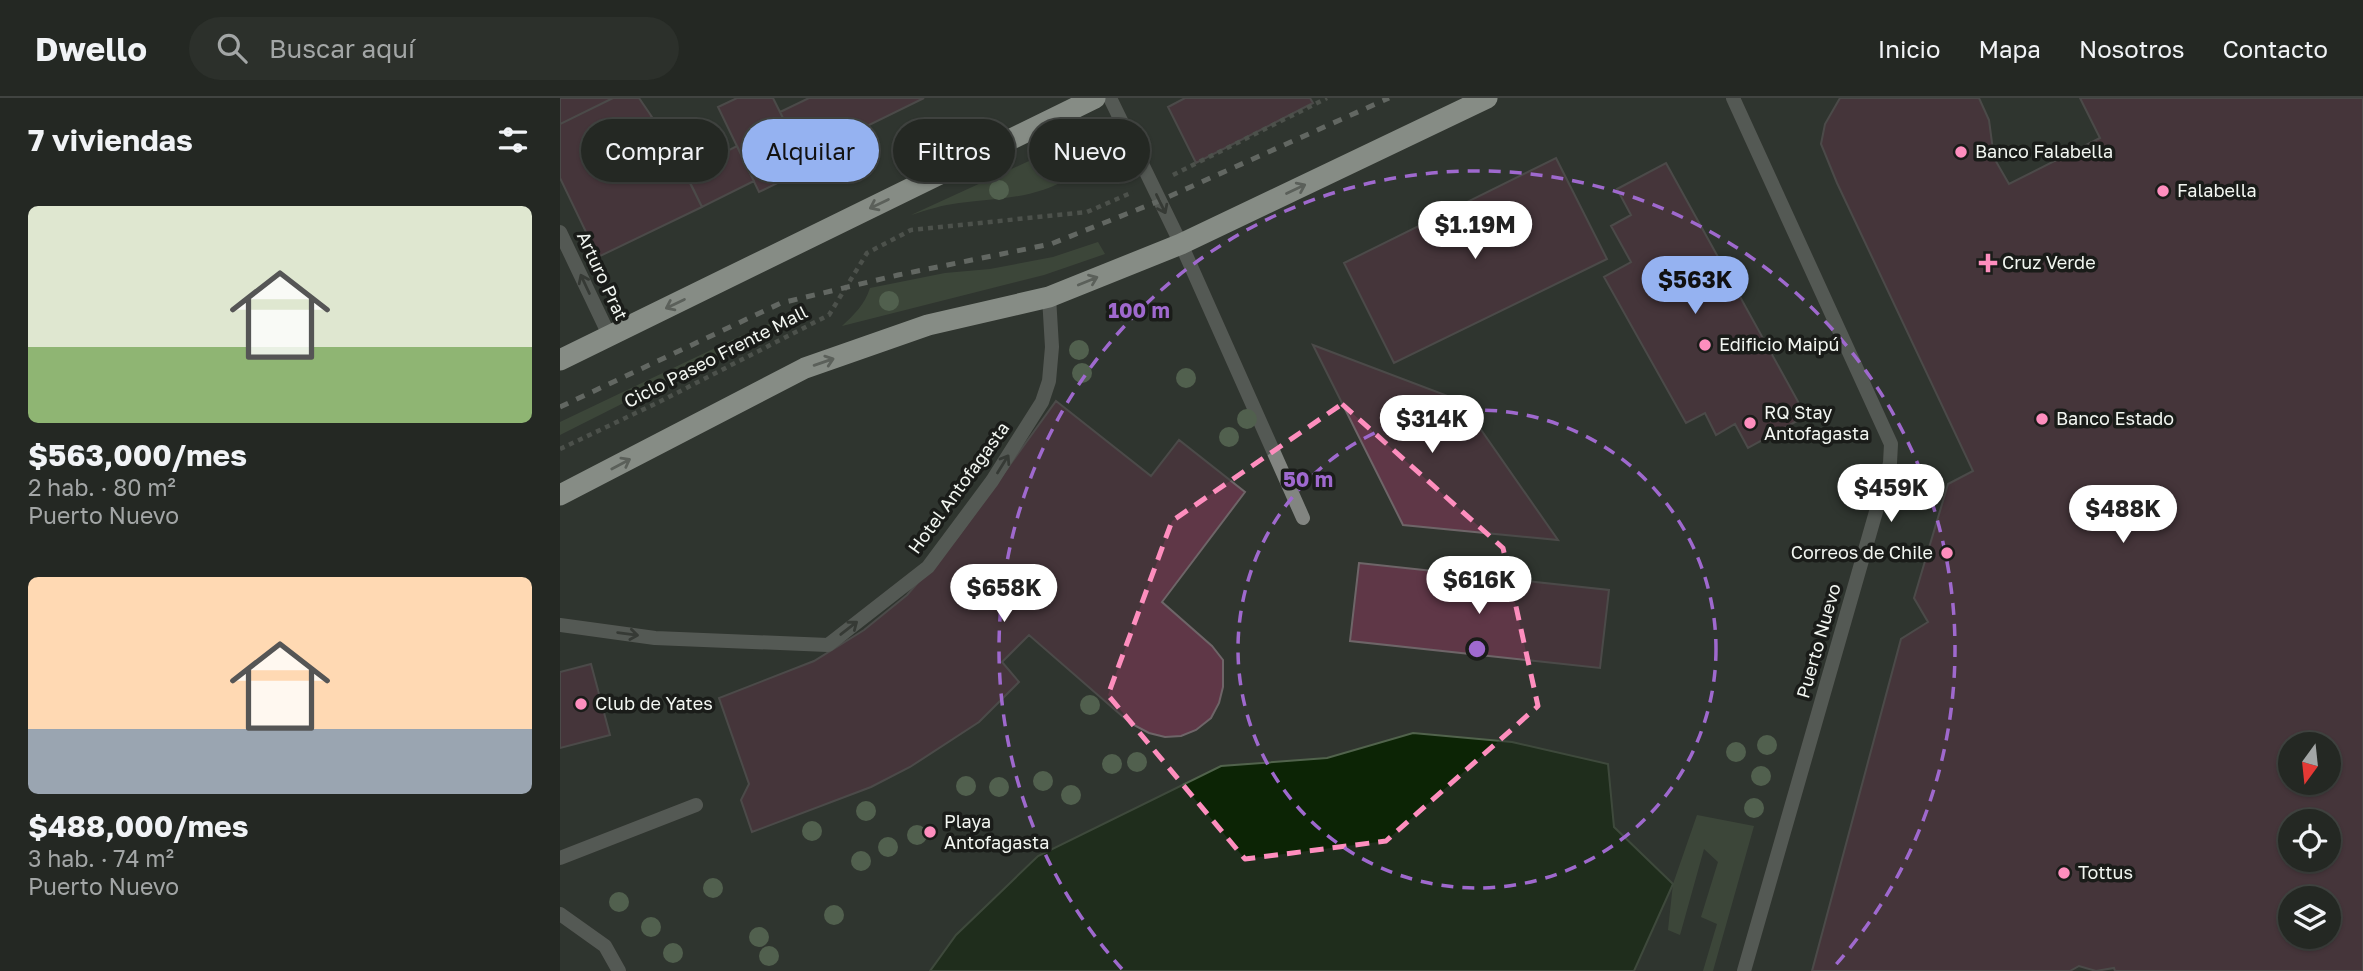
<!DOCTYPE html>
<html lang="es">
<head>
<meta charset="utf-8">
<style>
	body { margin:0; font-family:"Golos Text",sans-serif; background:#2c302b; color:#f1f3f6; height:100vh; display:flex; flex-direction:column; font-size:26px; white-space:nowrap }
	* { box-sizing:border-box; margin:0 }
	p { font-size:23px; color:#a3a6a6 }
	.icon { flex:none; width:38px; height:38px; fill:none; stroke:currentColor; stroke-width:2; stroke-linecap:round; stroke-linejoin:round }
	.map { position:relative; flex:1; overflow:hidden }
	.panel { display:flex; flex-direction:column; background:#242823; width:560px }
	.panel>* { flex:none }
	.banner { position:absolute; left:21px; top:21px; width:665px; height:63px; display:flex; gap:14px }
	.needle { width:46px; rotate:195deg }
	.fabs { position:absolute; left:1718px; top:634px; display:grid; gap:14px }
	.fabs a { display:grid; place-items:center; width:63px; height:63px; border-radius:50%; background:#242823; box-shadow:0 2px 5px #0004,0 0 0 2px #414441; font-size:35px }
	.price { position:absolute; translate:-50% -60px; padding:0 16px; border-radius:24px; background:#fff; color:#222; font-size:23px; line-height:46px; filter:drop-shadow(0 2px 4px #0008) }
	.price::after { content:''; position:absolute; left:50%; top:42px; width:21px; height:16px; margin-left:-10px; background:inherit; clip-path:polygon(0 0,100% 0,50% 100%) }
	.price.on { background:#95b2f1; color:#111 }
	ul { padding:0; list-style:none }
	li { display:grid; align-content:center; gap:14px; height:371px; padding:0 28px }
	li span { display:grid; place-items:center; height:217px; border-radius:10px; color:#555 }
	li>.icon { margin-inline-start:auto }
	span .icon { width:126px; height:126px; fill:#fffc; stroke-width:1 }
	li b { font-size:30px }
	h2 { display:flex; justify-content:space-between; align-items:center; height:84px; padding:0 28px; font-size:30px }
	.chip { padding:0 24px; border-radius:32px; background:#242823; box-shadow:0 2px 5px #0004,0 0 0 2px #414441; font-size:24px; line-height:63px }
	.chip.on { background:#95b2f1; color:#111 }
	header { display:flex; align-items:center; gap:42px; box-sizing:border-box; height:98px; padding:0 35px; background:#242823; border-bottom:2px solid #414441 }
	header strong { font-size:33px }
	nav { display:flex; gap:38px; margin-inline-start:auto; font-size:24px }
	.search { width:490px; height:63px; background:#2c302b; display:flex; align-items:center; gap:18px; box-sizing:border-box; padding:0 24px; border-radius:38px; color:#a3a6a6; font-size:26px }
	main { display:flex; flex:1; min-height:0 }
	.map>svg:first-child { display:block }
	.green { fill:#4c5c46 }
	.water { fill:#0c2405; stroke:#51634c; stroke-width:2 }
	.building { fill:#5f3747; stroke:#6e6568; stroke-width:2; fill-rule:evenodd }
	.lines { fill:none; stroke-linecap:round; stroke-linejoin:round }
	.path { stroke:#6f736e; stroke-width:4.5; stroke-dasharray:5 5; stroke-linecap:butt }
	.lane { stroke:#828581; stroke-width:14 }
	.street { stroke:#828581; stroke-width:14 }
	.highway { stroke:#f0f7ee; stroke-width:21 }
	.rail { stroke:#a1a5a0; stroke-width:5; stroke-dasharray:9 9; stroke-linecap:butt }
	.tree { fill:#7a9573 }
	.oneway { stroke:#90948e }
	.oneway2 { stroke:#3e413d }
	.marked { fill:none; stroke:#fe8ebe; stroke-width:5; stroke-dasharray:14 9; stroke-linejoin:round }
	.ring { fill:none; stroke:#9f69ce; stroke-width:3.5; stroke-dasharray:12 9 }
	.poi-dot { fill:#fe8ebe; stroke:#1a1c19; stroke-width:2.5 }
	.labels { text-anchor:middle; stroke-width:7; stroke-linejoin:round; paint-order:stroke }
	.poi-label { font-size:18px; fill:#f2f6f1; stroke:#1a1c19; text-anchor:start }
	.street-label { font-size:18px; fill:#f2f6f1; stroke:#1a1c19 }
	.centre { fill:#9f69ce; stroke:#1a1c19; stroke-width:3.5 }
	.ring-label { font-size:21px; text-anchor:middle; font-weight:bold; fill:#9f69ce; stroke:#1a1c19; stroke-width:7; stroke-linejoin:round; paint-order:stroke }
</style>
</head>
<body>
<header>
<strong>Dwello</strong>
<div class="search"><svg class="icon" aria-label="search" viewBox="0 0 24 24"><circle cx="10" cy="10" r="6"/><path d="M15 15l6 6"/></svg>Buscar aquí</div>
<nav><a>Inicio</a><a>Mapa</a><a>Nosotros</a><a>Contacto</a></nav>
</header>
<main>
<section class="panel">
<h2>7 viviendas<svg class="icon" aria-label="filters" viewBox="0 0 24 24"><path d="M4 7h16M4 17h16"/><circle cx="9" cy="7" r="2"/><circle cx="15" cy="17" r="2"/></svg></h2>
<ul>
<li><span style="background:linear-gradient(#dfe7d0 65%,#8fb573 0)"><svg class="icon" aria-label="home" viewBox="0 0 24 24"><path d="M3 11l9-7 9 7M6 9v11h12V9"/></svg></span><div><b>$563,000/mes</b><p>2 hab. · 80 m²</p><p>Puerto Nuevo</p></div></li>
<li><span style="background:linear-gradient(#ffd9b3 70%,#9aa5b1 0)"><svg class="icon" aria-label="home" viewBox="0 0 24 24"><path d="M3 11l9-7 9 7M6 9v11h12V9"/></svg></span><div><b>$488,000/mes</b><p>3 hab. · 74 m²</p><p>Puerto Nuevo</p></div></li>
</ul>
</section>
<div class="map">
<svg width="1803" height="873" viewBox="0 0 1803 873">
	<rect width="100%" height="100%" fill="#30352f"/>
	<path class="green" d="M 495,51 L 510,79 C 476,101 438,100 399,105 C 382,107 367,112 351,117 Z
		M 538,144 L 545,156 L 484,177 L 282,228 C 294,217 305,206 310,190 L 385,175 L 430,171 L 493,159 Z
		M 227,218 L 223,229 L 151,261 L 0,337 L 0,324 L 174,241 Z
		M 1137,717 L 1194,728 L 1153,873 L 1143,873 L 1157,826 L 1141,819 L 1158,764 L 1144,751 L 1120,837 L 1108,832 L 1113,786 Z"/>
	<path class="water" d="M 853,635 L 952,644 L 1048,666 L 1054,729 L 1113,786 L 1074,873 L 370,873 L 396,837 L 478,758 L 661,668 L 767,660 Z"/>
	<path class="building" d="M 0,0 L 53,0 L 0,26 Z
		M 53,0 L 79,0 L 92,19 L 65,31 L 82,64 L 112,49 L 142,109 L 38,159 L 0,80 L 0,26 Z
		M 177,0 L 213,0 L 248,70 L 199,94 L 158,9 Z
		M 249,0 L 364,0 L 242,60 L 220,14 Z
		M 625,0 L 750,0 L 753,5 L 636,65 L 608,9 Z
		M 1280,0 L 1419,0 L 1429,22 L 1434,60 L 1449,86 L 1540,40 L 1520,0 L 1803,0 L 1803,873 L 1555,873 L 1554,870 L 1536,873 L 1519,868 L 1510,873 L 1252,873 L 1341,541 L 1368,524 L 1354,500 L 1388,386 L 1413,373 L 1277,85 L 1261,46 L 1265,26 ZM 1731,646 L 1769,646 L 1769,684 L 1731,684 ZM 1731,723 L 1769,723 L 1769,761 L 1731,761 ZM 1731,800 L 1769,800 L 1769,838 L 1731,838 Z
		M 177,48 L 194,83 L 142,109 L 125,74 Z
		M 996,60 L 1047,161 L 834,265 L 784,165 Z
		M 1106,65 L 1246,318 L 1188,350 L 1175,326 L 1156,337 L 1145,315 L 1126,325 L 1044,179 L 1071,164 L 1051,128 L 1071,117 L 1057,91 Z
		M 753,247 L 901,303 L 998,442 L 843,427 Z
		M 496,303 L 591,378 L 619,342 L 685,394 L 602,504 L 652,548 L 663,562 L 663,589 L 659,605 L 651,620 L 636,632 L 621,638 L 605,639 L 589,635 L 570,625 L 469,537 L 442,564 L 459,584 L 419,624 L 350,669 L 311,689 L 192,734 L 181,702 L 189,686 L 159,600 L 254,563 L 304,532 L 347,497 L 397,440 Z
		M 799,465 L 1049,492 L 1040,570 L 790,543 Z
		M 31,566 L 50,637 L 0,650 L 0,574 Z"/>
	<g class="lines">
		<path class="path" d="M 613,77 L 767,0
			M 0,351 L 99,304 L 269,217 L 307,155 L 351,132 L 527,114 L 573,94"/>
		<path class="lane" d="M 0,527 L 95,540 L 268,547 L 368,469 L 432,383 L 482,304 L 489,283 L 492,249 L 489,199
			M 0,760 L 136,707
			M 0,816 L 45,848 L 59,873"/>
		<path class="street" d="M 550,0 L 621,146 L 743,420
			M 1173,0 L 1331,346 L 1330,365 L 1184,873
			M 0,134 L 50,239"/>
		<path class="highway" d="M 0,262 L 535,0
			M 0,397 L 245,270 L 368,227 L 489,199 L 621,146 L 927,0"/>
		<path class="rail" d="M 0,309 L 221,205 L 338,177 L 491,146 L 599,103 L 829,0"/>
	</g>
	<g class="tree">
		<circle cx="439" cy="92" r="10"/>
		<circle cx="329" cy="203" r="10"/>
		<circle cx="519" cy="252" r="10"/>
		<circle cx="522" cy="275" r="10"/>
		<circle cx="626" cy="280" r="10"/>
		<circle cx="687" cy="321" r="10"/>
		<circle cx="669" cy="339" r="10"/>
		<circle cx="530" cy="607" r="10"/>
		<circle cx="1207" cy="647" r="10"/>
		<circle cx="1176" cy="654" r="10"/>
		<circle cx="577" cy="664" r="10"/>
		<circle cx="552" cy="666" r="10"/>
		<circle cx="1201" cy="678" r="10"/>
		<circle cx="483" cy="683" r="10"/>
		<circle cx="406" cy="688" r="10"/>
		<circle cx="439" cy="689" r="10"/>
		<circle cx="511" cy="697" r="10"/>
		<circle cx="1194" cy="710" r="10"/>
		<circle cx="306" cy="713" r="10"/>
		<circle cx="252" cy="733" r="10"/>
		<circle cx="357" cy="737" r="10"/>
		<circle cx="328" cy="749" r="10"/>
		<circle cx="301" cy="763" r="10"/>
		<circle cx="153" cy="790" r="10"/>
		<circle cx="59" cy="804" r="10"/>
		<circle cx="274" cy="817" r="10"/>
		<circle cx="91" cy="829" r="10"/>
		<circle cx="199" cy="839" r="10"/>
		<circle cx="113" cy="855" r="10"/>
		<circle cx="209" cy="858" r="10"/>
	</g>
	<defs><path id="oneway-shaft" d="M-6 0H5M1.5-3L5.5 0L1.5 3" fill="none" stroke-width="1.6" stroke-linecap="round" stroke-linejoin="round" transform="scale(1.75)"/></defs>
	<g class="oneway">
		<use href="#oneway-shaft" transform="translate(736 91) rotate(-25)"/>
		<use href="#oneway-shaft" transform="translate(319 106) rotate(154)"/>
		<use href="#oneway-shaft" transform="translate(528 183) rotate(-22)"/>
		<use href="#oneway-shaft" transform="translate(115 206) rotate(154)"/>
		<use href="#oneway-shaft" transform="translate(264 264) rotate(-19)"/>
		<use href="#oneway-shaft" transform="translate(61 366) rotate(-28)"/>
	</g>
	<g class="oneway2">
		<use href="#oneway-shaft" transform="translate(601 106) rotate(64)"/>
		<use href="#oneway-shaft" transform="translate(25 186) rotate(-115)"/>
		<use href="#oneway-shaft" transform="translate(443 366) rotate(-58)"/>
		<use href="#oneway-shaft" transform="translate(289 530) rotate(-38)"/>
		<use href="#oneway-shaft" transform="translate(68 536) rotate(8)"/>
	</g>
	<path d="M0 0H1803V873H0ZM 782,306 L 943,450 L 978,608 L 826,743 L 685,761 L 548,597 L 612,423 Z" fill="#30352f" fill-opacity=".55" fill-rule="evenodd"/>
	<path class="marked" d="M 782,306 L 943,450 L 978,608 L 826,743 L 685,761 L 548,597 L 612,423 Z"/>
	<g class="ring">
		<circle cx="917" cy="551" r="239"/>
		<path d="M562 871A478 478 0 1 1 1272 871"/>
	</g>
	<g class="poi-dot">
		<circle cx="1401" cy="54" r="7"/>
		<circle cx="1603" cy="93" r="7"/>
		<path d="M1424.5 154.5h7v7h7v7h-7v7h-7v-7h-7v-7h7z"/>
		<circle cx="1145" cy="247" r="7"/>
		<circle cx="1482" cy="321" r="7"/>
		<circle cx="1190" cy="325" r="7"/>
		<circle cx="1387" cy="455" r="7"/>
		<circle cx="21" cy="606" r="7"/>
		<circle cx="370" cy="734" r="7"/>
		<circle cx="1504" cy="775" r="7"/>
	</g>
	<g class="labels">
		<g class="poi-label">
			<text x="1415" y="60">Banco Falabella</text>
			<text x="1617" y="99">Falabella</text>
			<text x="1442" y="171">Cruz Verde</text>
			<text x="1159" y="253">Edificio Maipú</text>
			<text x="1204" y="321">RQ Stay<tspan x="1204" dy="21">Antofagasta</tspan></text>
			<text x="1496" y="327">Banco Estado</text>
			<text x="1373" y="461" text-anchor="end">Correos de Chile</text>
			<text x="35" y="612">Club de Yates</text>
			<text x="384" y="730">Playa<tspan x="384" dy="21">Antofagasta</tspan></text>
			<text x="1518" y="781">Tottus</text>
		</g>
		<g class="street-label">
			<text transform="translate(42 178) rotate(65)" y="6">Arturo Prat</text>
			<text transform="translate(156 259) rotate(-27)" y="6">Ciclo Paseo Frente Mall</text>
			<text transform="translate(399 390) rotate(-54)" y="6">Hotel Antofagasta</text>
			<text transform="translate(1259 543) rotate(-74)" y="6">Puerto Nuevo</text>
		</g>
	</g>
	<circle cx="917" cy="551" r="10" class="centre"/>
	<g class="ring-label">
		<text x="579" y="220">100 m</text>
		<text x="748" y="389">50 m</text>
	</g>
</svg>
<div class="fabs">
<a><svg class="needle" viewBox="-14 -14 28 28"><path d="M0-13l5 13h-10z" fill="#e53935"/><path d="M0 13l5-13h-10z" fill="#a3a6a6"/></svg></a>
<a><svg class="icon" aria-label="locate" viewBox="0 0 24 24"><circle cx="12" cy="12" r="6"/><path d="M12 2v4M12 18v4M2 12h4M18 12h4"/></svg></a>
<a><svg class="icon" aria-label="layers" viewBox="0 0 24 24"><path d="M12 4l9 5-9 5-9-5zM3 14l9 5 9-5"/></svg></a>
</div>
<b class="price" style="left:915px;top:163px">$1.19M</b>
<b class="price on" style="left:1135px;top:218px">$563K</b>
<b class="price" style="left:872px;top:357px">$314K</b>
<b class="price" style="left:1331px;top:426px">$459K</b>
<b class="price" style="left:1563px;top:447px">$488K</b>
<b class="price" style="left:919px;top:518px">$616K</b>
<b class="price" style="left:444px;top:526px">$658K</b>
<div class="banner">
<a class="chip">Comprar</a>
<a class="chip on">Alquilar</a>
<a class="chip">Filtros</a>
<a class="chip">Nuevo</a>
</div>
</div>
</main>
</body>
</html>
